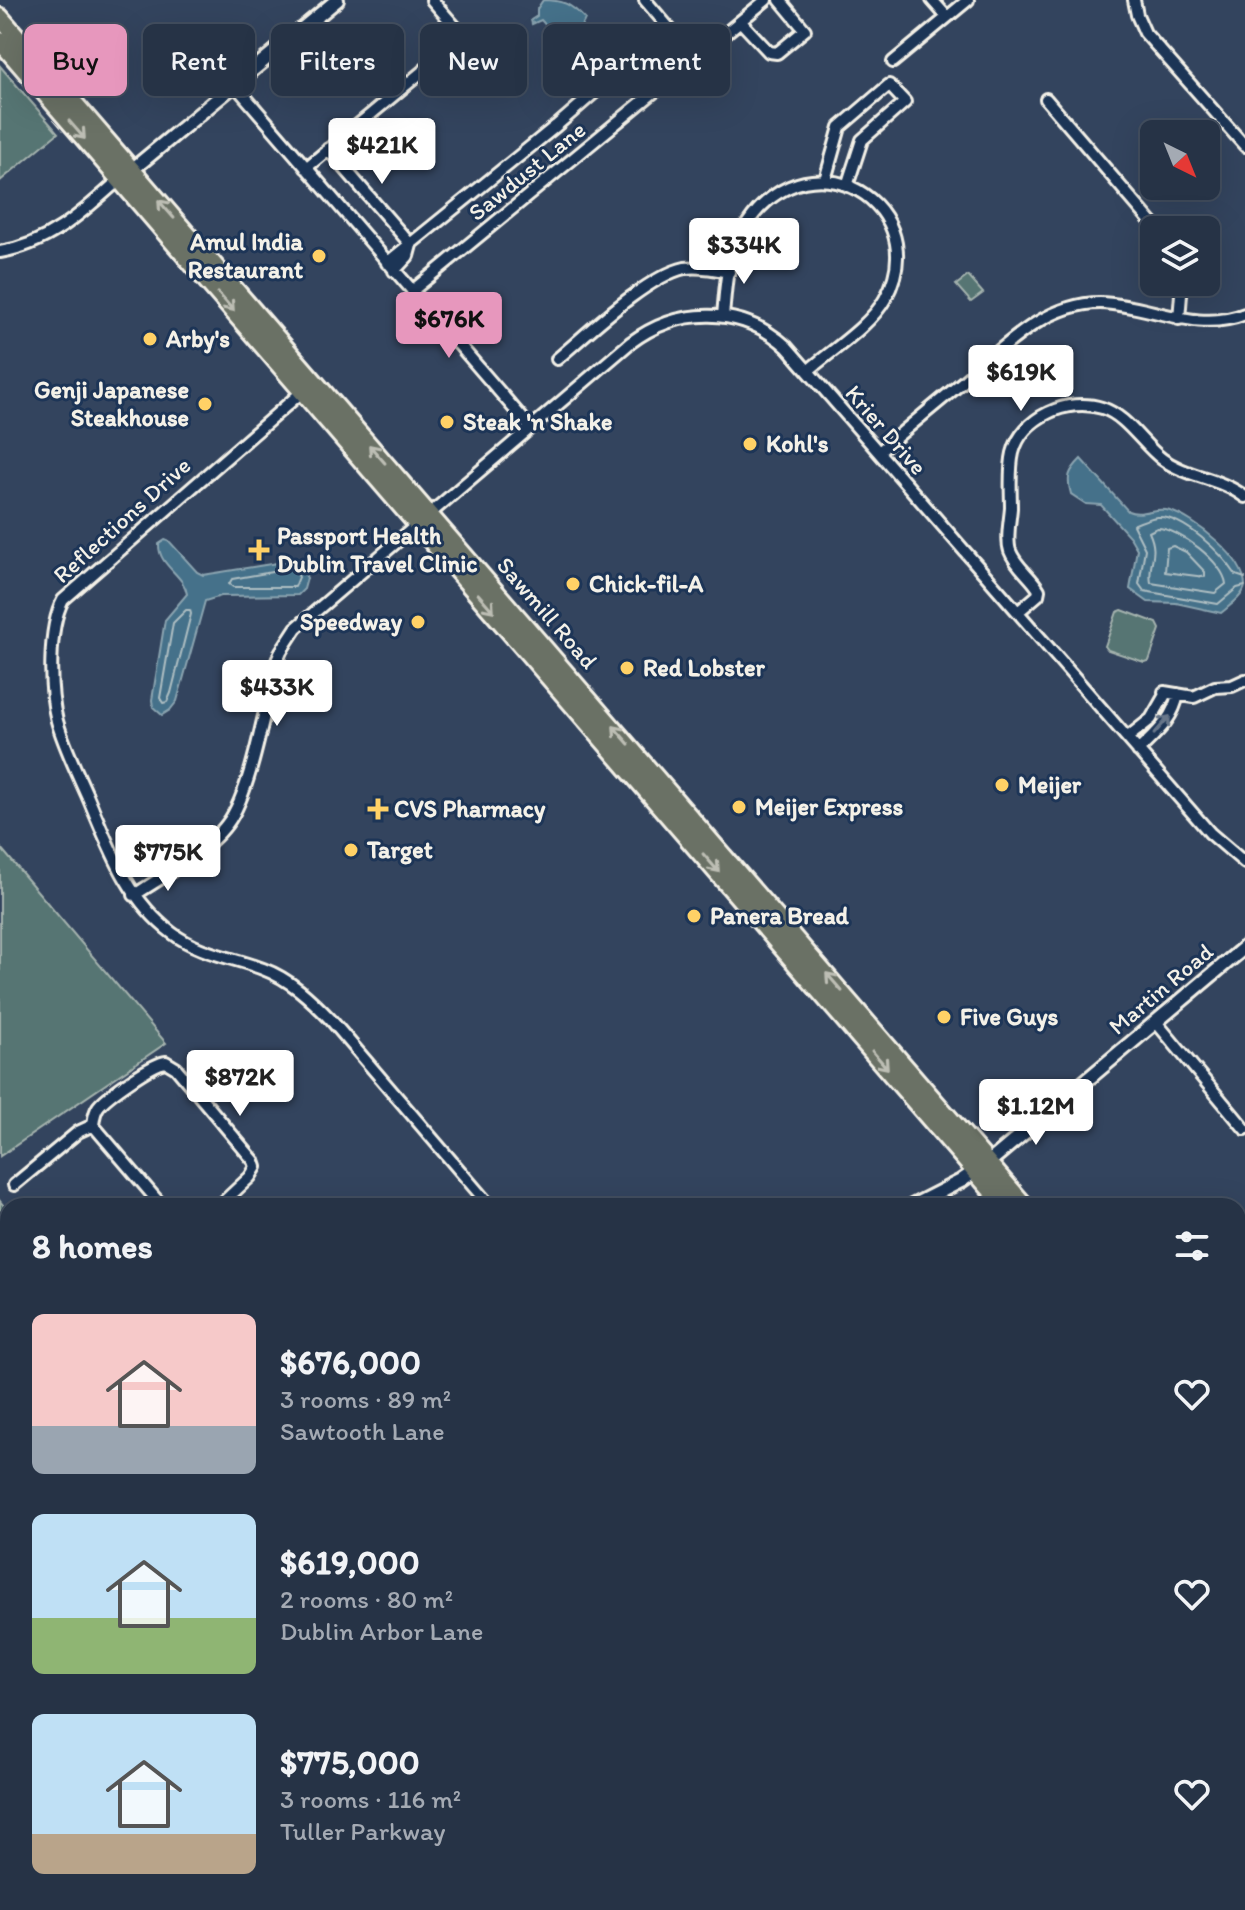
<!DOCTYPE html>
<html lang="en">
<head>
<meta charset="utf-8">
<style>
	body { margin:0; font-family:Itim,sans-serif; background:#2e3b4d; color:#f1f3f6; height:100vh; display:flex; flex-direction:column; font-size:30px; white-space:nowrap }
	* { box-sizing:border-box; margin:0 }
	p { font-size:26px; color:#a4aab3 }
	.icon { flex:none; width:44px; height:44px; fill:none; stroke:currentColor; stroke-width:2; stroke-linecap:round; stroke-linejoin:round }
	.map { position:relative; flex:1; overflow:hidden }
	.sheet { position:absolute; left:0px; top:1198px; width:1246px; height:712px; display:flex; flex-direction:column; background:#263346; border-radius:24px 24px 0 0; box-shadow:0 8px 32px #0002,0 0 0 2px #424e5f }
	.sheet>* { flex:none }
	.banner { position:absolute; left:24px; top:24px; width:800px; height:72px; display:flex; gap:16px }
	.needle { width:52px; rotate:137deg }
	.controls { position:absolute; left:1140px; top:120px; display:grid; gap:16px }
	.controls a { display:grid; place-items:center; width:80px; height:80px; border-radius:12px; background:#263346; box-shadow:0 8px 32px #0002,0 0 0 2px #424e5f; font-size:40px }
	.price { position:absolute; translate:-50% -68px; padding:0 18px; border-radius:8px; background:#fff; color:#222; font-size:26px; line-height:52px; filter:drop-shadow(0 2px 4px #0008) }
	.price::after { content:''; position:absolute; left:50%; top:48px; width:24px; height:18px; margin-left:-12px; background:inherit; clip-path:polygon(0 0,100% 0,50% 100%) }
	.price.on { background:#e797bd; color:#111 }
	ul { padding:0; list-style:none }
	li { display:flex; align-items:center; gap:24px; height:200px; padding:0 32px }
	li span { display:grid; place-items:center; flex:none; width:224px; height:160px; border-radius:12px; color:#555 }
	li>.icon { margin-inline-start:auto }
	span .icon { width:96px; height:96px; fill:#fffc; stroke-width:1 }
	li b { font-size:34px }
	h2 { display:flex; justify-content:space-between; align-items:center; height:96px; padding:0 32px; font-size:34px }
	.tag { padding:0 28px; border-radius:12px; background:#263346; box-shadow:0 8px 32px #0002,0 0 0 2px #424e5f; font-size:28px; line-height:72px }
	.tag.on { background:#e797bd; color:#111 }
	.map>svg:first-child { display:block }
	.green { fill:#567573; stroke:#a5b3ae; stroke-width:2 }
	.water { fill:#45718a; stroke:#8ba4b0; stroke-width:2 }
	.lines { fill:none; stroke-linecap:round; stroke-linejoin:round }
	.shore { stroke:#aebec2; stroke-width:2 }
	.minor-casing { stroke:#f4f1e8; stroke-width:16 }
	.tertiary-casing { stroke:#f4f1e8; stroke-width:18 }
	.secondary-casing { stroke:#f4f1e8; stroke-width:20 }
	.primary-casing { stroke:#f4f1e8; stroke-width:22 }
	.minor { stroke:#1d3557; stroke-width:10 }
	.tertiary { stroke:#1d3557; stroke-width:12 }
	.secondary { stroke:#1d3557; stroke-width:14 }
	.primary { stroke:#6a7165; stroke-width:16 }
	.oneway { stroke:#bdbeb4 }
	.oneway2 { stroke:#68778a }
	.poi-dot { fill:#ffd166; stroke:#1d3557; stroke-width:3 }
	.labels { text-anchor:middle; stroke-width:6; stroke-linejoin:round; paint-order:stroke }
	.street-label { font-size:24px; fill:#f4f1e8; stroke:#1d3557 }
	.poi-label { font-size:24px; font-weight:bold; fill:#f4f1e8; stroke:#1d3557; text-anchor:start }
</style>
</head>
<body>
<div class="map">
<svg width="1245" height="1910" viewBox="0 0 1245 1910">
	<rect width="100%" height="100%" fill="#33445e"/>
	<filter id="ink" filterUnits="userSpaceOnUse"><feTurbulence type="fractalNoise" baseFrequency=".0125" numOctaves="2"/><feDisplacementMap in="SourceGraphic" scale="16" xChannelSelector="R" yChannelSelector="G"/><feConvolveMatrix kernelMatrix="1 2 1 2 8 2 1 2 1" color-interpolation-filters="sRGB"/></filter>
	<g filter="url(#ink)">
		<path class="green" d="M 0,66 L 58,133 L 0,181 Z
			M 968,276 L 983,293 L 971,302 L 956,285 Z
			M 1122,610 L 1157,623 L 1160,629 L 1149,661 L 1144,662 L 1108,650 L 1105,646 L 1117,612 Z
			M 0,847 L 166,1043 L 0,1156 Z
			M 0,1201 L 8,1211 L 8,1421 L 0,1411 Z
			M 0,1578 L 8,1585 L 8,1710 L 0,1715 Z"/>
		<path class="water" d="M 543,0 C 563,0 571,4 585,19 C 581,30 574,33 563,35 L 560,41 L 541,20 L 532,24 L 531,20 L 537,16 L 537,9 Z
			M 1081,459 L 1128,511 C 1142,517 1155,506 1170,511 C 1194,518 1245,558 1245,586 C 1243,597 1229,606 1221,613 L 1176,603 L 1148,602 L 1130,589 L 1137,549 L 1130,537 L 1101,505 L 1086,504 L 1071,494 C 1066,477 1069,471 1081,459 Z
			M 165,540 L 170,542 L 197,572 L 203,575 L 289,561 L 301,566 L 307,578 L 304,589 L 298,595 L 221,596 L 205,601 L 177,701 L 170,710 L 162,715 L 153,707 L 152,700 L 165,620 L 187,594 C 184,574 158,566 159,544 Z
			M 377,1902 L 437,1902 L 431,1910 L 367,1910 Z"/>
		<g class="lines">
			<path class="shore" d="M 1157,528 C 1179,528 1224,563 1226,584 L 1215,593 L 1151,583 C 1147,562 1160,556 1149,532 Z
				M 1173,546 L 1186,552 L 1205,572 L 1205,577 L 1165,572 L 1167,548 Z
				M 289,569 L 295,571 L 299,577 L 295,587 L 233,587 L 229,584 L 232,579 Z
				M 1245,578 L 1236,575 C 1223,555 1184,515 1157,517 C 1149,518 1140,522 1133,525 L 1145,549 L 1139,584 L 1144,591 L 1218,604 L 1237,588 L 1245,586
				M 186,610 L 190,610 L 191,614 L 171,693 L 167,702 L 163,703 L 160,698 L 173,623 Z"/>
			<defs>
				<path id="minor" d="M 932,0 L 947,17
					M 1134,0 L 1137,15 L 1145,33 L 1245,146
					M 741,22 L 769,52 L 777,53 L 805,30 L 780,0
					M 893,62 L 968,0
					M 235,85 L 530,427
					M 1046,99 L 1158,230
					M 328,149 L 411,245
					M 306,168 L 464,37 L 432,0
					M 825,180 L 840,127 L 889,85 L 905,102 L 862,140 L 847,186
					M 0,252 C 50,244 84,211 120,179
					M 387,263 L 556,126 L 669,28 L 645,0
					M 394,271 L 408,256 L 411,245
					M 412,291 L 766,0
					M 723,316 C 725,295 726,269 734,249 C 790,117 940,199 885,299 C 871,325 831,351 809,370
					M 1179,319 L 1182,282
					M 557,359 C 588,333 647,276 685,268 C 699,266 715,269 729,272
					M 303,391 L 63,600 C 48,628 49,690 57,721 C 64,746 76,770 87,795 C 109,846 126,898 172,933 C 200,954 232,957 263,969 C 290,979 311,999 331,1020 L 490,1206
					M 879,452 C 907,428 936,404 964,381 C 1003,348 1045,303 1100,303 C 1150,304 1195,334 1245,314
					M 1018,612 L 1038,595 L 1039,590 C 1031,576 1016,567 1010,551 C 1006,539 1010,521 1011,508 C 1011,491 1009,470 1013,453 C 1022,417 1068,397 1102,408 C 1127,416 1142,444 1162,459 C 1187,477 1221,478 1245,497
					M 1164,692 L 1194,697 L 1215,687 L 1232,686 L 1245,680
					M 1127,738 L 1151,719 L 1166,693
					M 1138,751 C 1156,733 1173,720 1178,694
					M 134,895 C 163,877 207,851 227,824 C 251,793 265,707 275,666 L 281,651 L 296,628 L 630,343 C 678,307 741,305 787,347 L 1210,833 L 1245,863
					M 1156,1022 L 1245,1129
					M 93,1125 L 162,1206
					M 14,1185 L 78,1132 L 93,1125 C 94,1119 94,1113 98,1107 C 106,1096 153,1063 166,1062 L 176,1068 L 254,1161 L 256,1167 L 250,1177 L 219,1206
					M 0,1447 L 7,1441
					M 0,1482 L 8,1492
					M 0,1550 L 8,1554
					M 1238,1584 L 1245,1578
					M 1238,1761 L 1245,1769
					M 41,1902 L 45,1910
					M 109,1902 L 112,1910
					M 826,1910 L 828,1902"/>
				<path id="tertiary" d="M 127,174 L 337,0
					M 912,1206 L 961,1181 L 994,1158 L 1245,947
					M 1238,1882 L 1245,1873
					M 476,1902 L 483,1910
					M 493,1902 L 500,1910
					M 1217,1910 L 1223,1902
					M 1235,1910 L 1245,1896"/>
				<path id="secondary" d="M 200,1902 L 203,1910"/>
				<path id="primary" d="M 0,17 L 1025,1206
					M 0,41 L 1005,1206
					M 1238,1416 L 1245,1415
					M 1238,1436 L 1245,1435
					M 1238,1450 L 1245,1458
					M 1238,1481 L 1245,1490
					M 0,1725 L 8,1720"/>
			</defs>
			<use href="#minor" class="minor-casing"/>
			<use href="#tertiary" class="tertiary-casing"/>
			<use href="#secondary" class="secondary-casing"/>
			<use href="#primary" class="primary-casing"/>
			<use href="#minor" class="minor"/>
			<use href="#tertiary" class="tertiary"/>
			<use href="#secondary" class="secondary"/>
			<use href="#primary" class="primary"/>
		</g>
		<defs><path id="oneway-shaft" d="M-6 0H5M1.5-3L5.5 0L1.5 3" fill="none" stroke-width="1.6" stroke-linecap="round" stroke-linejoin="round" transform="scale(2)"/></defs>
		<g class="oneway">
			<use href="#oneway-shaft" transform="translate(77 130) rotate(49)"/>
			<use href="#oneway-shaft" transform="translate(166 209) rotate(-131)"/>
			<use href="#oneway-shaft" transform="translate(226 302) rotate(49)"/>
			<use href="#oneway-shaft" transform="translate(377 454) rotate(-131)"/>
			<use href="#oneway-shaft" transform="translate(486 603) rotate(49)"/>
			<use href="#oneway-shaft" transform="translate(621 735) rotate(-131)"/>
			<use href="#oneway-shaft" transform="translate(711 863) rotate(49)"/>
			<use href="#oneway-shaft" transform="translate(834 982) rotate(-131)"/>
			<use href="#oneway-shaft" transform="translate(880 1060) rotate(49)"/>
		</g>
		<use class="oneway2" href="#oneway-shaft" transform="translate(1162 725) rotate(-49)"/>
	</g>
	<g class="poi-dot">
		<circle cx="319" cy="256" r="8"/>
		<circle cx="150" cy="339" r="8"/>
		<circle cx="205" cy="404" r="8"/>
		<circle cx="447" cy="422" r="8"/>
		<circle cx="750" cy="444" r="8"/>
		<path d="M255 538h8v8h8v8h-8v8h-8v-8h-8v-8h8z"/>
		<circle cx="573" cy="584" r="8"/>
		<circle cx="418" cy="622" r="8"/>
		<circle cx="627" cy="668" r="8"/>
		<circle cx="1002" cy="785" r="8"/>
		<circle cx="739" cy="807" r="8"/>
		<path d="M374 797h8v8h8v8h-8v8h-8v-8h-8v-8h8z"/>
		<circle cx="351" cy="850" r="8"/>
		<circle cx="694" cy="916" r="8"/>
		<circle cx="944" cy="1017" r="8"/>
	</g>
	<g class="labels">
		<g class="street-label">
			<text transform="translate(527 171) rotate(-39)" y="8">Sawdust Lane</text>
			<text transform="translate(886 430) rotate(49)" y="8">Krier Drive</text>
			<text transform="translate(122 520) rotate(-42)" y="8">Reflections Drive</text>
			<text transform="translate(547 613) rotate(49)" y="8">Sawmill Road</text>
			<text transform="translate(1161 989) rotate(-40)" y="8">Martin Road</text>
		</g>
		<g class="poi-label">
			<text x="303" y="250" text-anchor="end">Amul India<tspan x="303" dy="28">Restaurant</tspan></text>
			<text x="166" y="347">Arby's</text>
			<text x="189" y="398" text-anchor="end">Genji Japanese<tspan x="189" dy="28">Steakhouse</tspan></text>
			<text x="463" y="430">Steak 'n Shake</text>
			<text x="766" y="452">Kohl's</text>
			<text x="277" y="544">Passport Health<tspan x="277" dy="28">Dublin Travel Clinic</tspan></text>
			<text x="589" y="592">Chick-fil-A</text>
			<text x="402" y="630" text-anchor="end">Speedway</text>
			<text x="643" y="676">Red Lobster</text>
			<text x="1018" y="793">Meijer</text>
			<text x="755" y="815">Meijer Express</text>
			<text x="394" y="817">CVS Pharmacy</text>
			<text x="367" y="858">Target</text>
			<text x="710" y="924">Panera Bread</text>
			<text x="960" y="1025">Five Guys</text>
		</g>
	</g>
</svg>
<div class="controls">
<a><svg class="needle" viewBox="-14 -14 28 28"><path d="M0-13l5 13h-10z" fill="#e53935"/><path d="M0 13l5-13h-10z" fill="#a4aab3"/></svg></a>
<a><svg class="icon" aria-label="layers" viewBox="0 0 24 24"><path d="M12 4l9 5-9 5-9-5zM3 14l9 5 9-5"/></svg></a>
</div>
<b class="price" style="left:382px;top:186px">$421K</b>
<b class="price" style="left:744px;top:286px">$334K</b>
<b class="price on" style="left:449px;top:360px">$676K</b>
<b class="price" style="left:1021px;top:413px">$619K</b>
<b class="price" style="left:277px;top:728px">$433K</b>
<b class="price" style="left:168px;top:893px">$775K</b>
<b class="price" style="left:240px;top:1118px">$872K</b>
<b class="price" style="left:1036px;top:1147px">$1.12M</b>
<div class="banner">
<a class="tag on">Buy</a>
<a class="tag">Rent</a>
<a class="tag">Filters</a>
<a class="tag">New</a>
<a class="tag">Apartment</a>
</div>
<section class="sheet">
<h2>8 homes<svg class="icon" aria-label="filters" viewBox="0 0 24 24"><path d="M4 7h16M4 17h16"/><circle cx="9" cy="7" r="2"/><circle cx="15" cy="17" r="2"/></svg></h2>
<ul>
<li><span style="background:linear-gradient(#f6c9c9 70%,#9aa5b1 0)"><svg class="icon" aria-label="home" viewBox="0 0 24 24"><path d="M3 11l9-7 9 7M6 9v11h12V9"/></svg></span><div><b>$676,000</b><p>3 rooms · 89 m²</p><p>Sawtooth Lane</p></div><svg class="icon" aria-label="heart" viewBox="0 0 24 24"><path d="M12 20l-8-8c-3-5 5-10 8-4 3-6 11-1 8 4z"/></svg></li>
<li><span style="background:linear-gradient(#bfe0f5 65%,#8fb573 0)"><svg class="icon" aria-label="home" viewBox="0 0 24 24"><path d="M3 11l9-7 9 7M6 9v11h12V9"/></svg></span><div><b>$619,000</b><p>2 rooms · 80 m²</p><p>Dublin Arbor Lane</p></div><svg class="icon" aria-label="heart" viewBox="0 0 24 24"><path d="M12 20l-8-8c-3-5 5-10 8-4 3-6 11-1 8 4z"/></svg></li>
<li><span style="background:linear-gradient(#bfe0f5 75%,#b9a48a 0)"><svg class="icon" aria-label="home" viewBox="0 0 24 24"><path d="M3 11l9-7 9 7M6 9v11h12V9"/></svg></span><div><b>$775,000</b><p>3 rooms · 116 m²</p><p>Tuller Parkway</p></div><svg class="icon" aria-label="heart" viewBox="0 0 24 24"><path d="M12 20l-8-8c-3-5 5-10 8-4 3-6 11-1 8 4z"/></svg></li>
</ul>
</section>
</div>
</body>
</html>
